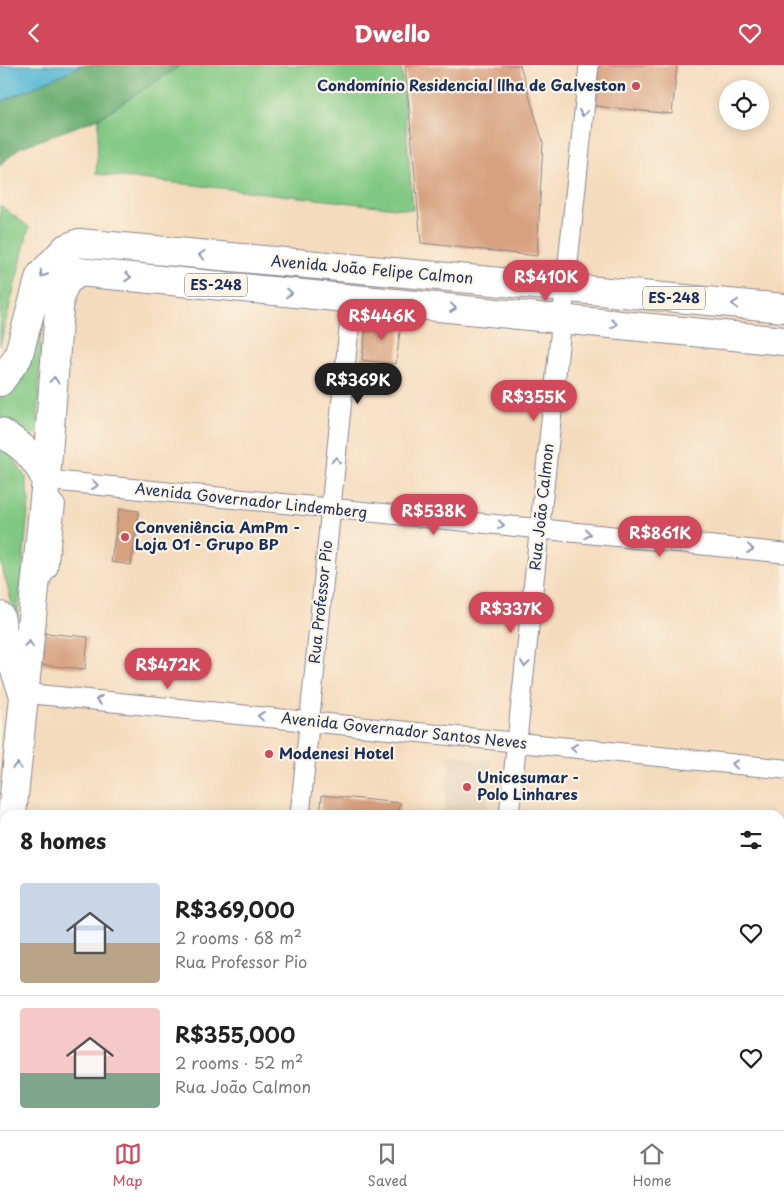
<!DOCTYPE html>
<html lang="en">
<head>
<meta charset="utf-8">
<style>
	body { margin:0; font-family:"Playpen Sans",sans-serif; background:#f2f2f2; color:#222; height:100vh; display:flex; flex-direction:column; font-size:19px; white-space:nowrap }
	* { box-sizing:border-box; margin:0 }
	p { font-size:16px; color:#767676 }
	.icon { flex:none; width:28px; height:28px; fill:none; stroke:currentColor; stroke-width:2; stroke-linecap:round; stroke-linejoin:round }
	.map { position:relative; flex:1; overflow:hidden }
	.drawer { position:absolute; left:0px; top:745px; width:785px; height:320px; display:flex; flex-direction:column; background:#fff; border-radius:15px 15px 0 0; box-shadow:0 2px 12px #0003 }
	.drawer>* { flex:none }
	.fabs { position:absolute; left:719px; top:15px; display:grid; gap:10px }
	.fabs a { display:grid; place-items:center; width:50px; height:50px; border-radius:50%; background:#fff; box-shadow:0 2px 12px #0003; font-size:25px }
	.price { position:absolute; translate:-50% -42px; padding:0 11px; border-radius:18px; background:#d1495b; color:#fff; font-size:16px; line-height:32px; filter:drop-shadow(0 1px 2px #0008) }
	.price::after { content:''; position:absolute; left:50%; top:30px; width:15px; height:11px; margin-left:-8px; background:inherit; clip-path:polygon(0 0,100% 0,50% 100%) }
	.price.active { background:#222; color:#fff }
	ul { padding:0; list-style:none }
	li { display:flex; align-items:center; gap:15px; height:125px; padding:0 20px }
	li+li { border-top:1px solid #e0e0e0 }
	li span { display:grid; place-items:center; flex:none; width:140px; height:100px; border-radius:5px; color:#555 }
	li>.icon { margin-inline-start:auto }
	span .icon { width:60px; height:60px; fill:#fffc; stroke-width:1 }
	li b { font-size:21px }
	h2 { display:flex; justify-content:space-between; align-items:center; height:60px; padding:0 20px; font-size:21px }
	header { display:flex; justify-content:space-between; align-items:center; height:65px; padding:0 20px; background:#d1495b; color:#fff; font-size:22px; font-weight:800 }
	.tabs { display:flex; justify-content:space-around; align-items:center; height:70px; border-top:1px solid #e0e0e0; background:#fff; font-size:14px; color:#767676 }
	.tabs a { display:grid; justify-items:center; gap:2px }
	.tabs .active { color:#d1495b }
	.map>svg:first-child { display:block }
	.built { fill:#e1cdb5 }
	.green { fill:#7fc782; stroke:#4d7b70 }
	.forest { fill:#67ac70; stroke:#416e67 }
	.water { fill:#56b9d4; stroke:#387499 }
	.building { fill:#d7a07e }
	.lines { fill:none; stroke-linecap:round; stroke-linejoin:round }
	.service-casing { stroke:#88858e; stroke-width:12 }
	.minor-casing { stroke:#88858e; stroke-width:21 }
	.tertiary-casing { stroke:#88858e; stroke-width:26 }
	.primary-casing { stroke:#88858e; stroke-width:30 }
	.trunk-casing { stroke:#88858e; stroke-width:30 }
	.service { stroke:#fff; stroke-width:10 }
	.minor { stroke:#fff; stroke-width:19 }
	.tertiary { stroke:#fff; stroke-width:24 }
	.primary { stroke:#fff; stroke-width:28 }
	.trunk { stroke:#fff; stroke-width:28 }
	.oneway { stroke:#8d97ae }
	.poi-dot { fill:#d1495b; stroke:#fcf5e5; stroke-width:2 }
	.labels { text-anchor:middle; stroke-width:4.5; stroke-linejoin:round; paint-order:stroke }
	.shield { fill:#fcf5e5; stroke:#5e6a86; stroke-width:1 }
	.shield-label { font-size:14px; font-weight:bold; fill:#1b2f5e }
	.poi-label { font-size:15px; font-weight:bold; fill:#1b2f5e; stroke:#fcf5e5; text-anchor:start }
	.street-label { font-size:15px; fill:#1b2f5e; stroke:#fcf5e5 }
</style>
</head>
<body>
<header><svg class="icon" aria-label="back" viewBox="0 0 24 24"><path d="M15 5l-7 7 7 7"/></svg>Dwello<svg class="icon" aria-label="heart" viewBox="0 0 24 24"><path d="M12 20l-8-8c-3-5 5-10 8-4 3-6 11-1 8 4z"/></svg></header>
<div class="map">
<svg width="784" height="1065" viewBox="0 0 784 1065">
	<rect width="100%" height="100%" fill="#fcf5e5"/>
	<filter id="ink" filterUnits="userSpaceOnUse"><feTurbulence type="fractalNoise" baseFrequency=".02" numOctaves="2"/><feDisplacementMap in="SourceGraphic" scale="10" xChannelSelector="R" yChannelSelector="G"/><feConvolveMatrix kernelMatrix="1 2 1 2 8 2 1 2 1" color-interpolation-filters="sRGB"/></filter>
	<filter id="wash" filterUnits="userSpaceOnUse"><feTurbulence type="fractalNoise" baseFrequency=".0096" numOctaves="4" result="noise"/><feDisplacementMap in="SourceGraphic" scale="20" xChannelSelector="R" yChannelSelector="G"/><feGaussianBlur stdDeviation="1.12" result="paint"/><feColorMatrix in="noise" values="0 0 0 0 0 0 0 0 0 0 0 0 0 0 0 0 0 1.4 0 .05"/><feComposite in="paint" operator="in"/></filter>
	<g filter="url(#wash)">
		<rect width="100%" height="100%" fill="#f5dbbe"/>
		<path class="built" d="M 449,690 L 492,695 L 485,750 L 443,750 Z"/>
		<path class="green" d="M 181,0 L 401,0 L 413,145 L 96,109 L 99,53 Z
			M 0,140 L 29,162 L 0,281 Z
			M 41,249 L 38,367 L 32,372 L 0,357 L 0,332 L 4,329 Z
			M 0,382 L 14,394 L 26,413 L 29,437 L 17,558 L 0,494 Z"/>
		<path class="forest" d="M 83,0 L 181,0 L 99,53 L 19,83 L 0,100 L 0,37 Z"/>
		<path class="water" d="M 0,0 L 83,0 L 0,37 Z"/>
		<g id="blocks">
			<path class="building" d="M 405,0 L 520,0 L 543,77 L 537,191 L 421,178 Z
				M 599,0 L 677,0 L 672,49 L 595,41 Z
				M 367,254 L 401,258 L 396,299 L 362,295 Z
				M 119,444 L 139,446 L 131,500 L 111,497 Z
				M 45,568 L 88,572 L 85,604 L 42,600 Z
				M 322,730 L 400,738 L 398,750 L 320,750 Z"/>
		</g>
	</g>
	<g filter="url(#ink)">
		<use href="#blocks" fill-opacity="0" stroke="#88858e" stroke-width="1"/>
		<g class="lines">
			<defs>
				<path id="service" d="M 43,518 L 52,505 L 60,439 L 50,427"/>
				<path id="minor" d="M 46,415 L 784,488
					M 23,628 L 784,704
					M 300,750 L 352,234
					M 509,750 L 589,0
					M 0,1063 L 22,1065
					M 268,1065 L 269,1060
					M 476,1065 L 477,1060"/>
				<path id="tertiary" d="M 780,920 L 784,921"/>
				<path id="primary" d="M 0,317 L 18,292 L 40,211 L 66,183 L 79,178 L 784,243
					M 0,367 C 22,380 35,392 46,415
					M 12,750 L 46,415 L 60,231 L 66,217 L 79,207 L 784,276
					M 0,909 L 5,854"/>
				<path id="trunk" d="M 0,551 L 5,578 L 23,628"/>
			</defs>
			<use href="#service" class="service-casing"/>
			<use href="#minor" class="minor-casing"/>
			<use href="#tertiary" class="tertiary-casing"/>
			<use href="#primary" class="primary-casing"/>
			<use href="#trunk" class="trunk-casing"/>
			<use href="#service" class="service"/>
			<use href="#minor" class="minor"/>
			<use href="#tertiary" class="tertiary"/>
			<use href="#primary" class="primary"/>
			<use href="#trunk" class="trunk"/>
		</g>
		<defs><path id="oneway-chevron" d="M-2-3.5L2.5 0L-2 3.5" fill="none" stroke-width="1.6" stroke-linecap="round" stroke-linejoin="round" transform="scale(1.25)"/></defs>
		<g class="oneway">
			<use href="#oneway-chevron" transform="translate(583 48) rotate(96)"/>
			<use href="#oneway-chevron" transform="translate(202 190) rotate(-175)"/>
			<use href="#oneway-chevron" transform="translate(43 209) rotate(123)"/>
			<use href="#oneway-chevron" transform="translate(128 212) rotate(6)"/>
			<use href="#oneway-chevron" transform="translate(289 228) rotate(6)"/>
			<use href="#oneway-chevron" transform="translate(735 239) rotate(-175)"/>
			<use href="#oneway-chevron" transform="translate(453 243) rotate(6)"/>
			<use href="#oneway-chevron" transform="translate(614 259) rotate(6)"/>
			<use href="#oneway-chevron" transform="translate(54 315) rotate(-86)"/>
			<use href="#oneway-chevron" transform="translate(336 395) rotate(-84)"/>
			<use href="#oneway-chevron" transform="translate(95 420) rotate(6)"/>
			<use href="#oneway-chevron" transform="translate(501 460) rotate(5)"/>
			<use href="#oneway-chevron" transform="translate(588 469) rotate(6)"/>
			<use href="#oneway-chevron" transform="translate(750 484) rotate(6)"/>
			<use href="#oneway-chevron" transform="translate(29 579) rotate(-84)"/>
			<use href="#oneway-chevron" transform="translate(525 599) rotate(96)"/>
			<use href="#oneway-chevron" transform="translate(99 635) rotate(-174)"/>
			<use href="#oneway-chevron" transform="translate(261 651) rotate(-174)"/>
			<use href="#oneway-chevron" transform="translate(574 683) rotate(-174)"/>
			<use href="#oneway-chevron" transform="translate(735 699) rotate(-174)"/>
			<use href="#oneway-chevron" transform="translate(17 701) rotate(-85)"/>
		</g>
	</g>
	<g class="poi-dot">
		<circle cx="636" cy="21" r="5"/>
		<circle cx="125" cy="472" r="5"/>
		<circle cx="269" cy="689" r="5"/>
		<circle cx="467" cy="722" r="5"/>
	</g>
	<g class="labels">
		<g class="shield">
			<rect x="185" y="208.5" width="62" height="23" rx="4"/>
			<rect x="643" y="221.5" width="62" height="23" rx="4"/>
		</g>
		<g class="shield-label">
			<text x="216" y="225">ES-248</text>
			<text x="674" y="238">ES-248</text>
		</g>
		<g class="poi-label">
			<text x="626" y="26" text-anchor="end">Condomínio Residencial llha de Galveston</text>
			<text x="135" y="468">Conveniência AmPm -<tspan x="135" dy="17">Loja 01 - Grupo BP</tspan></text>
			<text x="279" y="694">Modenesi Hotel</text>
			<text x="477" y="718">Unicesumar -<tspan x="477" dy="17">Polo Linhares</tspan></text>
		</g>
		<g class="street-label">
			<text transform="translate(372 205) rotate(5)" y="5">Avenida João Felipe Calmon</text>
			<text transform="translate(251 436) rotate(6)" y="5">Avenida Governador Lindemberg</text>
			<text transform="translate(542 442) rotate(-84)" y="5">Rua João Calmon</text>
			<text transform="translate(321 537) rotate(-84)" y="5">Rua Professor Pio</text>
			<text transform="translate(404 666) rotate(6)" y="5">Avenida Governador Santos Neves</text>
		</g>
	</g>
</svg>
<div class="fabs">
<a><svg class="icon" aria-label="locate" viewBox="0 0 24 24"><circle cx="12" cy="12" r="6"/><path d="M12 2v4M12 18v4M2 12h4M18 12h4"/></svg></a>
</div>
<b class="price" style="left:546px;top:237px">R$410K</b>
<b class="price" style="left:382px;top:276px">R$446K</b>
<b class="price active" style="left:358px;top:340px">R$369K</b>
<b class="price" style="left:534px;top:357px">R$355K</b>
<b class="price" style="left:434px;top:471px">R$538K</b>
<b class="price" style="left:660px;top:493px">R$861K</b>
<b class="price" style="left:511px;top:569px">R$337K</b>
<b class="price" style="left:168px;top:625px">R$472K</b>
<section class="drawer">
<h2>8 homes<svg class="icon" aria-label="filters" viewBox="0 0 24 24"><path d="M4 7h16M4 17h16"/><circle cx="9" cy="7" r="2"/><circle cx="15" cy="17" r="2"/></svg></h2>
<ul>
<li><span style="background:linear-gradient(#c9d6e8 60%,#b9a48a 0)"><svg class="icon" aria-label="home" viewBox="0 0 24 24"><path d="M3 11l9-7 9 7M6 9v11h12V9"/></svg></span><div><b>R$369,000</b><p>2 rooms · 68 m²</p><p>Rua Professor Pio</p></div><svg class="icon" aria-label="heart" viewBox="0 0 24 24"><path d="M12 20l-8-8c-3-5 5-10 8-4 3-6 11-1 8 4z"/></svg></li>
<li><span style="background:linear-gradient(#f6c9c9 65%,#7fa58c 0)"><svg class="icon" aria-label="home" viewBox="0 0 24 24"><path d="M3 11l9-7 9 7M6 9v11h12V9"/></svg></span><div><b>R$355,000</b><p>2 rooms · 52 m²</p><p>Rua João Calmon</p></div><svg class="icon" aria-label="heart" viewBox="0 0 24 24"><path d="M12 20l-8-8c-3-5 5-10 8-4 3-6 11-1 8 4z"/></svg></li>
</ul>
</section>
</div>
<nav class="tabs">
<a class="active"><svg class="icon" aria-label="map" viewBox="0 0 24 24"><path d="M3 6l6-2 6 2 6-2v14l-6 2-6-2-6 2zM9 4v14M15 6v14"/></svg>Map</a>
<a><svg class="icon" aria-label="saved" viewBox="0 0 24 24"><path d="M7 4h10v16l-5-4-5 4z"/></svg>Saved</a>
<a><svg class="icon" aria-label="home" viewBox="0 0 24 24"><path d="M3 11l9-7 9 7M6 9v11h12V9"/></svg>Home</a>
</nav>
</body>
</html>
